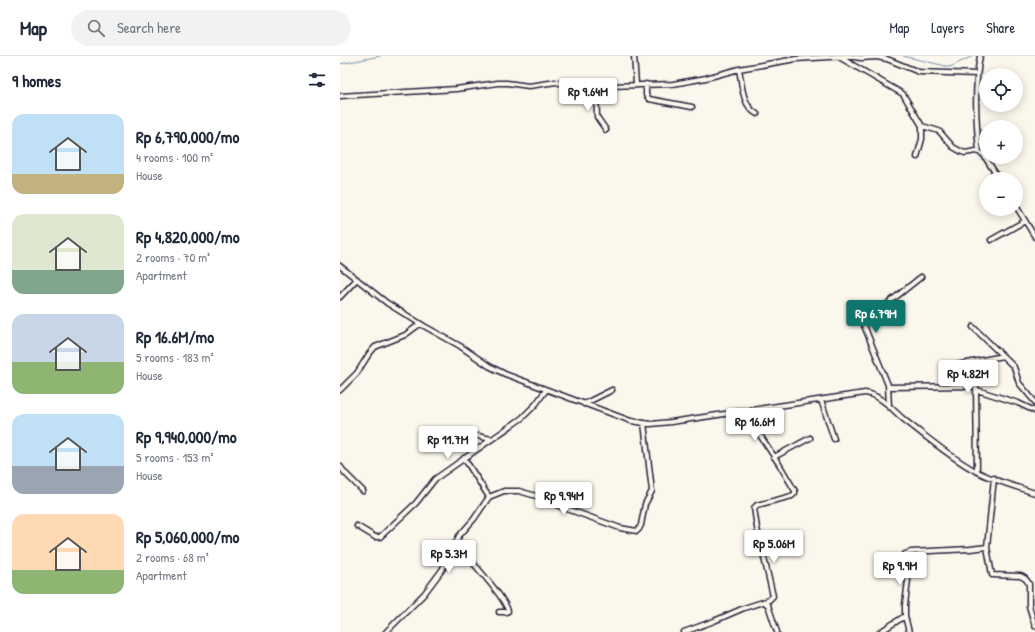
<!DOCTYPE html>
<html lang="en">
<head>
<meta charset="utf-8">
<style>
	body { margin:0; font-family:"Patrick Hand",sans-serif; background:#f2f2f3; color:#1f2937; height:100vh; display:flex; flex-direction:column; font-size:15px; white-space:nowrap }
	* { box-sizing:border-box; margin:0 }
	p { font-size:13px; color:#747a83 }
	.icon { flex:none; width:22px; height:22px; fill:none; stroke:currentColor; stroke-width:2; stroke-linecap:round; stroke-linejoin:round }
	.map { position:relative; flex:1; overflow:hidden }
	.drawer { display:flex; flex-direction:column; background:#fff; width:340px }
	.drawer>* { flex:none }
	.buttons { position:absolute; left:639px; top:12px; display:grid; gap:8px }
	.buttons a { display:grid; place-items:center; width:44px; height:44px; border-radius:50%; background:#fff; box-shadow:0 2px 10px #0003; font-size:20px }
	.price { position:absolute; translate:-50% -34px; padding:0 9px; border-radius:4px; background:#fff; color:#222; font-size:13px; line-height:26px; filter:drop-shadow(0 1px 2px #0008) }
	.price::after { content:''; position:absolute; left:50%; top:24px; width:12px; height:9px; margin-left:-6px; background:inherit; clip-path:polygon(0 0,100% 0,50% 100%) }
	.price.on { background:#0f766e; color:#fff }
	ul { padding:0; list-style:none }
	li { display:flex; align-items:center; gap:12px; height:100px; padding:0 12px }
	li span { display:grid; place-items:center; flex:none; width:112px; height:80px; border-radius:12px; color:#555 }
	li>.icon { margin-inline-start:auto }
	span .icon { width:48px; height:48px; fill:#fffc; stroke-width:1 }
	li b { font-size:17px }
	h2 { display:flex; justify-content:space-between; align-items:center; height:48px; padding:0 12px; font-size:17px }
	header { display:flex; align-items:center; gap:24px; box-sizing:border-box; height:56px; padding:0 20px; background:#fff; border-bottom:1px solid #e0e1e3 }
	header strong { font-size:19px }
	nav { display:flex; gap:22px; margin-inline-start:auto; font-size:14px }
	.search { width:280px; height:36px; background:#f2f2f3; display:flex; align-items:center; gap:10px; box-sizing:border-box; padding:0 14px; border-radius:22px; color:#747a83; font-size:15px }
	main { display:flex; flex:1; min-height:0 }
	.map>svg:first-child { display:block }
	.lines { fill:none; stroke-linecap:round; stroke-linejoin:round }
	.stream { stroke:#758fac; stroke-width:1 }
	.minor-casing { stroke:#22223b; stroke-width:7 }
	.minor { stroke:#fbf7ec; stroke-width:4 }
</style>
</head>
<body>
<header>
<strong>Map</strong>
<div class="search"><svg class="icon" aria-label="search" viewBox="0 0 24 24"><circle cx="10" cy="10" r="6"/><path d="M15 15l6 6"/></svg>Search here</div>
<nav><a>Map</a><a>Layers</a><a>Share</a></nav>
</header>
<main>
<section class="drawer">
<h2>9 homes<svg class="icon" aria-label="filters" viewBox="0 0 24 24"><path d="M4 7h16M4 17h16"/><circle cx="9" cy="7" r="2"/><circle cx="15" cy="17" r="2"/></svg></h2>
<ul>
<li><span style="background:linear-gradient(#bfe0f5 75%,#c2b280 0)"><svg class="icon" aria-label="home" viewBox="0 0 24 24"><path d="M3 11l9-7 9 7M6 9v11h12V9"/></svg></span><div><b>Rp 6,790,000/mo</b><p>4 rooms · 100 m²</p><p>House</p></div></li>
<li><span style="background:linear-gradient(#dfe7d0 70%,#7fa58c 0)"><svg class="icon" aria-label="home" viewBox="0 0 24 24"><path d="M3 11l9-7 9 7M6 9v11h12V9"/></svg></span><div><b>Rp 4,820,000/mo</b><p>2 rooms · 70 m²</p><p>Apartment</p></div></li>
<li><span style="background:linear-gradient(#c9d6e8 60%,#8fb573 0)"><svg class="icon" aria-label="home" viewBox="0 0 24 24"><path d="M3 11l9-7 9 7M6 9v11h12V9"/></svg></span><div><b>Rp 16.6M/mo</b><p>5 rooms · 183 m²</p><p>House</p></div></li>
<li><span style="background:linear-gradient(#bfe0f5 65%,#9aa5b1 0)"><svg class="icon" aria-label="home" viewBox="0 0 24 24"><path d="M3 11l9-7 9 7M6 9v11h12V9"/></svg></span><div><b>Rp 9,940,000/mo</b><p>5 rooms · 153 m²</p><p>House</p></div></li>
<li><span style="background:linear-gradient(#ffd9b3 70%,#8fb573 0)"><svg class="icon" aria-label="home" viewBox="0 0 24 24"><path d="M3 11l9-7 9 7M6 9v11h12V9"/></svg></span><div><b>Rp 5,060,000/mo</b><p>2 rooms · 68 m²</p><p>Apartment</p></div></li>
</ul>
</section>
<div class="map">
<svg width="695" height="576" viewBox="0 0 695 576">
	<rect width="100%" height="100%" fill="#fbf7ec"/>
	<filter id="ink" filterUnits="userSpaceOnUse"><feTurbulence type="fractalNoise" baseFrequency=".025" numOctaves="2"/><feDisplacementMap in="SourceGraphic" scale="8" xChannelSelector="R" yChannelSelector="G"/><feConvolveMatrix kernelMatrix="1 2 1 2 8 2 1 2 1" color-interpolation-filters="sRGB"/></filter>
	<g filter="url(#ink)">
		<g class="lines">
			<path class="stream" d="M 563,0 L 610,11 L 633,0
				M 0,8 L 40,0"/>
			<defs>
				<path id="minor" d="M 294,0 L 296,28
					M 507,0 L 521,2 L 537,1 L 547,3 L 579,16 L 637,18
					M 499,1 L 563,38 L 576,60 L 582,70 L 582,83 L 577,101
					M 399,13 C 402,28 402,50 417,58
					M 306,28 L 306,39 L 309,43 L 352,51
					M 256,30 L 257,61 L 266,74
					M 0,40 L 116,33 L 158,27 L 167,27 L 189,30 L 216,26 L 234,31 L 239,31 L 333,28 L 366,22 L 399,13 L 456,3 L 507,0
					M 582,70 L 599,75 L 613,91 L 622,96 L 625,97 L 636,95 L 643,98 L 659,123
					M 639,96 C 636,64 634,31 640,0
					M 676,150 L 695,181
					M 651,184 L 685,165
					M 0,210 L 47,247 L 84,270 L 120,290 L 149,310 L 165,318 L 291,365 L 311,368 L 331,366 L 525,337 C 542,339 554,356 567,366 C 588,382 609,400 632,413 C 651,424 674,430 695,437
					M 0,241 L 17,223
					M 633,271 L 674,311 L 679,327 L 695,346
					M 617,309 L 663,300
					M 549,331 L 633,330 L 636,331 L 637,415
					M 0,334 L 17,317 L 29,298 L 35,291 L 65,279 L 80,268
					M 637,334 L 678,347 L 695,355
					M 481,344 L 494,383
					M 244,348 L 272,334
					M 549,351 L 548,329 L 523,267 L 581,221
					M 138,380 L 151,383
					M 434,401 L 470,382
					M 124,402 L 149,441 L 164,435 L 179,435 L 203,442 L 219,450 L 280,472 L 297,475 L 299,473 L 301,469 L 305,448 L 312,435 L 304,367
					M 0,410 L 5,417 L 23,435
					M 17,470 L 35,481 L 40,481 L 76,447 L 95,423 L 182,362 L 196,348 L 206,334
					M 115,487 C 127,500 165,541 168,555 L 166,556 L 159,556
					M 647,491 L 652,519 L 680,520 C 684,521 687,524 689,528 L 689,550 L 695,570
					M 424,546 L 428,549 L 437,576
					M 46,576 L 84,538 L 102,514 L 119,480 L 134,463 L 149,441
					M 344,576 L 374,565 L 404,552 L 429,544 L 433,540 L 417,472 L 414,452 L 417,449 L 452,440 L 455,437 L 455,435 L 439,408 L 410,364 L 406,355
					M 540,576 L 565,560
					M 569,576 L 565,560 L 565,549 L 568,524 L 565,498 L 571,496 L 630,493 L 647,491 L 654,422"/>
			</defs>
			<use href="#minor" class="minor-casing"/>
			<use href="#minor" class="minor"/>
		</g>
	</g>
</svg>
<div class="buttons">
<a><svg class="icon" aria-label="locate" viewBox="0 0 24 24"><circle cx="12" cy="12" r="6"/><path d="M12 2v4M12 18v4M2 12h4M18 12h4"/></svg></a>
<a>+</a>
<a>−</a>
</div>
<b class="price" style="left:248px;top:56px">Rp 9.64M</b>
<b class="price on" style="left:536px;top:278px">Rp 6.79M</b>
<b class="price" style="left:628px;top:338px">Rp 4.82M</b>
<b class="price" style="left:415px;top:386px">Rp 16.6M</b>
<b class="price" style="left:108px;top:404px">Rp 11.7M</b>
<b class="price" style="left:224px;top:460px">Rp 9.94M</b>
<b class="price" style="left:434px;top:508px">Rp 5.06M</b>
<b class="price" style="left:109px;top:518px">Rp 5.3M</b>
<b class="price" style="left:560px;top:530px">Rp 9.9M</b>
</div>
</main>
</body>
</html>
